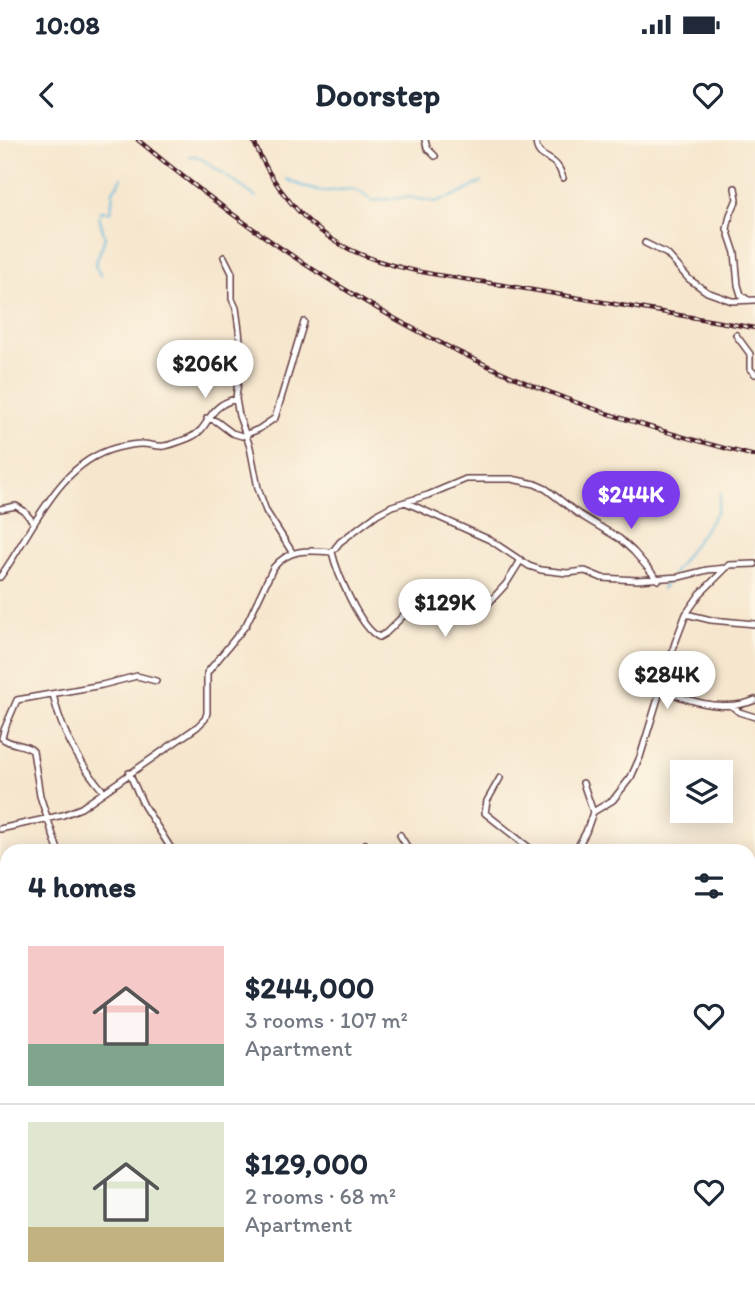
<!DOCTYPE html>
<html lang="en">
<head>
<meta charset="utf-8">
<style>
	body { margin:0; font-family:Itim,sans-serif; background:#f2f2f3; color:#1f2937; height:100vh; display:flex; flex-direction:column; font-size:26px; white-space:nowrap }
	* { box-sizing:border-box; margin:0 }
	p { font-size:23px; color:#747a83 }
	.icon { flex:none; width:38px; height:38px; fill:none; stroke:currentColor; stroke-width:2; stroke-linecap:round; stroke-linejoin:round }
	.map { position:relative; flex:1; overflow:hidden }
	.details { position:absolute; left:0px; top:704px; width:756px; height:450px; display:flex; flex-direction:column; background:#fff; border-radius:21px 21px 0 0; box-shadow:0 4px 18px #0003 }
	.details>* { flex:none }
	.tools { position:absolute; left:670px; top:620px; display:grid; gap:14px }
	.tools a { display:grid; place-items:center; width:63px; height:63px; border-radius:0px; background:#fff; box-shadow:0 4px 18px #0003; font-size:35px }
	.price { position:absolute; translate:-50% -60px; padding:0 16px; border-radius:24px; background:#fff; color:#222; font-size:23px; line-height:46px; filter:drop-shadow(0 2px 4px #0008) }
	.price::after { content:''; position:absolute; left:50%; top:42px; width:21px; height:16px; margin-left:-10px; background:inherit; clip-path:polygon(0 0,100% 0,50% 100%) }
	.price.active { background:#7c3aed; color:#fff }
	ul { padding:0; list-style:none }
	li { display:flex; align-items:center; gap:21px; height:175px; padding:0 28px }
	li+li { border-top:2px solid #e0e1e3 }
	li span { display:grid; place-items:center; flex:none; width:196px; height:140px; border-radius:0px; color:#555 }
	li>.icon { margin-inline-start:auto }
	span .icon { width:84px; height:84px; fill:#fffc; stroke-width:1 }
	li b { font-size:30px }
	h2 { display:flex; justify-content:space-between; align-items:center; height:84px; padding:0 28px; font-size:30px }
	.status { display:flex; justify-content:space-between; align-items:center; height:49px; padding:0 35px; background:#fff; direction:ltr }
	.status svg { height:19px; fill:currentColor }
	header { display:flex; justify-content:space-between; align-items:center; height:91px; padding:0 28px; background:#fff; font-size:32px; font-weight:800 }
	.map>svg:first-child { display:block }
	.lines { fill:none; stroke-linecap:round; stroke-linejoin:round }
	.stream { stroke:#60b8dd; stroke-width:2 }
	.street-casing { stroke:#643d43; stroke-width:8 }
	.primary-casing { stroke:#643d43; stroke-width:11 }
	.street { stroke:#fff; stroke-width:5 }
	.primary { stroke:#fff; stroke-width:9 }
	.rail-casing { stroke:#4a1f2b; stroke-width:4.5 }
	.rail { stroke:#fcf5e5; stroke-width:2; stroke-dasharray:5; stroke-linecap:butt }
</style>
</head>
<body>
<div class="status"><b>10:08</b><svg viewBox="0 0 49 12"><path d="M0 12V9h3v3zM5 12V6h3v6zM10 12V3h3v9zM15 12V0h3v12zM26 1h20v11H26zM47 4h2v5h-2z"/></svg></div>
<header><svg class="icon" aria-label="back" viewBox="0 0 24 24"><path d="M15 5l-7 7 7 7"/></svg>Doorstep<svg class="icon" aria-label="heart" viewBox="0 0 24 24"><path d="M12 20l-8-8c-3-5 5-10 8-4 3-6 11-1 8 4z"/></svg></header>
<div class="map">
<svg width="755" height="1153" viewBox="0 0 755 1153">
	<rect width="100%" height="100%" fill="#fcf5e5"/>
	<filter id="ink" filterUnits="userSpaceOnUse"><feTurbulence type="fractalNoise" baseFrequency=".0143" numOctaves="2"/><feDisplacementMap in="SourceGraphic" scale="14" xChannelSelector="R" yChannelSelector="G"/><feConvolveMatrix kernelMatrix="1 2 1 2 8 2 1 2 1" color-interpolation-filters="sRGB"/></filter>
	<filter id="wash" filterUnits="userSpaceOnUse"><feTurbulence type="fractalNoise" baseFrequency=".00686" numOctaves="4" result="noise"/><feDisplacementMap in="SourceGraphic" scale="28" xChannelSelector="R" yChannelSelector="G"/><feGaussianBlur stdDeviation="1.57" result="paint"/><feColorMatrix in="noise" values="0 0 0 0 0 0 0 0 0 0 0 0 0 0 0 0 0 1.4 0 .05"/><feComposite in="paint" operator="in"/></filter>
	<g filter="url(#wash)">
		<rect width="100%" height="100%" fill="#f6e6cd"/>
		<g class="lines">
			<path class="stream" d="M 188,16 L 195,16 L 202,19 L 256,57
				M 287,39 C 297,44 313,52 325,51 C 345,51 355,43 372,61 L 408,57 L 435,62 L 462,53 L 481,42
				M 101,136 L 95,125 L 105,98 L 99,76 L 101,71 L 111,72 L 113,51 L 122,38
				M 672,435 L 717,372 L 721,353
				M 662,449 L 669,440"/>
		</g>
	</g>
	<g filter="url(#ink)">
		<g class="lines">
			<defs>
				<path id="street" d="M 425,0 L 427,8 L 435,16
					M 536,0 C 536,19 550,15 558,27 C 561,30 561,34 563,38
					M 735,48 L 737,59 L 730,75 L 727,89 L 735,113 L 738,145 L 741,155 L 748,160
					M 645,103 L 667,114 L 689,139 L 707,152 L 732,161 L 755,160
					M 224,117 L 232,133 L 232,159 L 236,168 L 239,190 L 241,212 L 236,259 L 239,276 L 250,307 L 258,348 L 266,371 L 292,412
					M 736,195 L 750,214 L 750,229 L 755,234
					M 207,278 L 216,281 L 232,293 L 242,296 L 259,289 L 275,278 L 304,182
					M 405,362 L 490,400 L 529,426 L 541,430 L 567,433 L 585,431 L 602,438 L 637,440 L 679,437 L 707,430 L 726,428
					M 0,369 L 16,366 L 24,371 L 34,383
					M 521,420 L 506,444 L 486,466 L 465,466 L 448,484 L 443,486 L 423,469 L 414,465 L 386,493 L 379,497 C 360,488 337,433 332,412 L 340,402 L 377,374 L 392,366 L 428,355 L 466,339 L 512,339 L 535,344 L 546,349 L 577,373 L 620,399 L 634,412 L 658,440
					M 0,437 C 33,392 57,323 116,308 C 124,306 134,304 142,304 C 150,304 156,307 164,306 C 172,305 181,301 189,298 C 212,289 204,267 236,259
					M 686,474 L 711,480 L 755,484
					M 660,550 C 670,551 677,556 687,559 C 708,566 735,569 755,560
					M 53,554 C 61,592 79,623 104,652
					M 733,567 L 739,572 L 755,577
					M 129,633 L 144,666 L 172,710
					M 500,638 L 487,661 L 485,673 L 532,710
					M 583,643 L 593,672
					M 0,689 L 63,675 L 81,668 L 197,587 L 205,579 L 207,573 L 207,533 L 246,485 L 273,428 C 289,408 308,410 332,412
					M 400,695 L 409,710
					M 365,704 L 368,710
					M 58,710 L 40,656 L 33,611 C 25,603 11,606 2,598 L 4,590 L 17,560 L 102,545 L 137,536 L 156,541
					M 576,710 L 586,692 L 593,672 L 613,660 L 631,637 L 640,617 L 675,503 L 686,474 L 700,454 L 729,425 L 755,424
					M 0,810 L 7,812
					M 749,844 L 755,847
					M 749,929 L 755,927
					M 749,974 L 755,972
					M 369,1153 L 373,1146
					M 549,1153 L 553,1146"/>
				<path id="primary" d="M 0,1052 L 7,1046
					M 749,1060 L 755,1061"/>
			</defs>
			<use href="#street" class="street-casing"/>
			<use href="#primary" class="primary-casing"/>
			<use href="#street" class="street"/>
			<use href="#primary" class="primary"/>
			<defs>
				<path id="rail" d="M 138,0 C 266,107 411,200 567,259 C 628,282 692,300 755,316
					M 253,0 C 271,45 305,87 349,109 C 398,133 456,137 509,146 C 591,160 673,174 755,188"/>
			</defs>
			<use href="#rail" class="rail-casing"/>
			<use href="#rail" class="rail"/>
		</g>
	</g>
</svg>
<div class="tools">
<a><svg class="icon" aria-label="layers" viewBox="0 0 24 24"><path d="M12 4l9 5-9 5-9-5zM3 14l9 5 9-5"/></svg></a>
</div>
<b class="price" style="left:205px;top:260px">$206K</b>
<b class="price active" style="left:631px;top:391px">$244K</b>
<b class="price" style="left:445px;top:499px">$129K</b>
<b class="price" style="left:667px;top:571px">$284K</b>
<section class="details">
<h2>4 homes<svg class="icon" aria-label="filters" viewBox="0 0 24 24"><path d="M4 7h16M4 17h16"/><circle cx="9" cy="7" r="2"/><circle cx="15" cy="17" r="2"/></svg></h2>
<ul>
<li><span style="background:linear-gradient(#f6c9c9 70%,#7fa58c 0)"><svg class="icon" aria-label="home" viewBox="0 0 24 24"><path d="M3 11l9-7 9 7M6 9v11h12V9"/></svg></span><div><b>$244,000</b><p>3 rooms · 107 m²</p><p>Apartment</p></div><svg class="icon" aria-label="heart" viewBox="0 0 24 24"><path d="M12 20l-8-8c-3-5 5-10 8-4 3-6 11-1 8 4z"/></svg></li>
<li><span style="background:linear-gradient(#dfe7d0 75%,#c2b280 0)"><svg class="icon" aria-label="home" viewBox="0 0 24 24"><path d="M3 11l9-7 9 7M6 9v11h12V9"/></svg></span><div><b>$129,000</b><p>2 rooms · 68 m²</p><p>Apartment</p></div><svg class="icon" aria-label="heart" viewBox="0 0 24 24"><path d="M12 20l-8-8c-3-5 5-10 8-4 3-6 11-1 8 4z"/></svg></li>
</ul>
</section>
</div>
</body>
</html>
